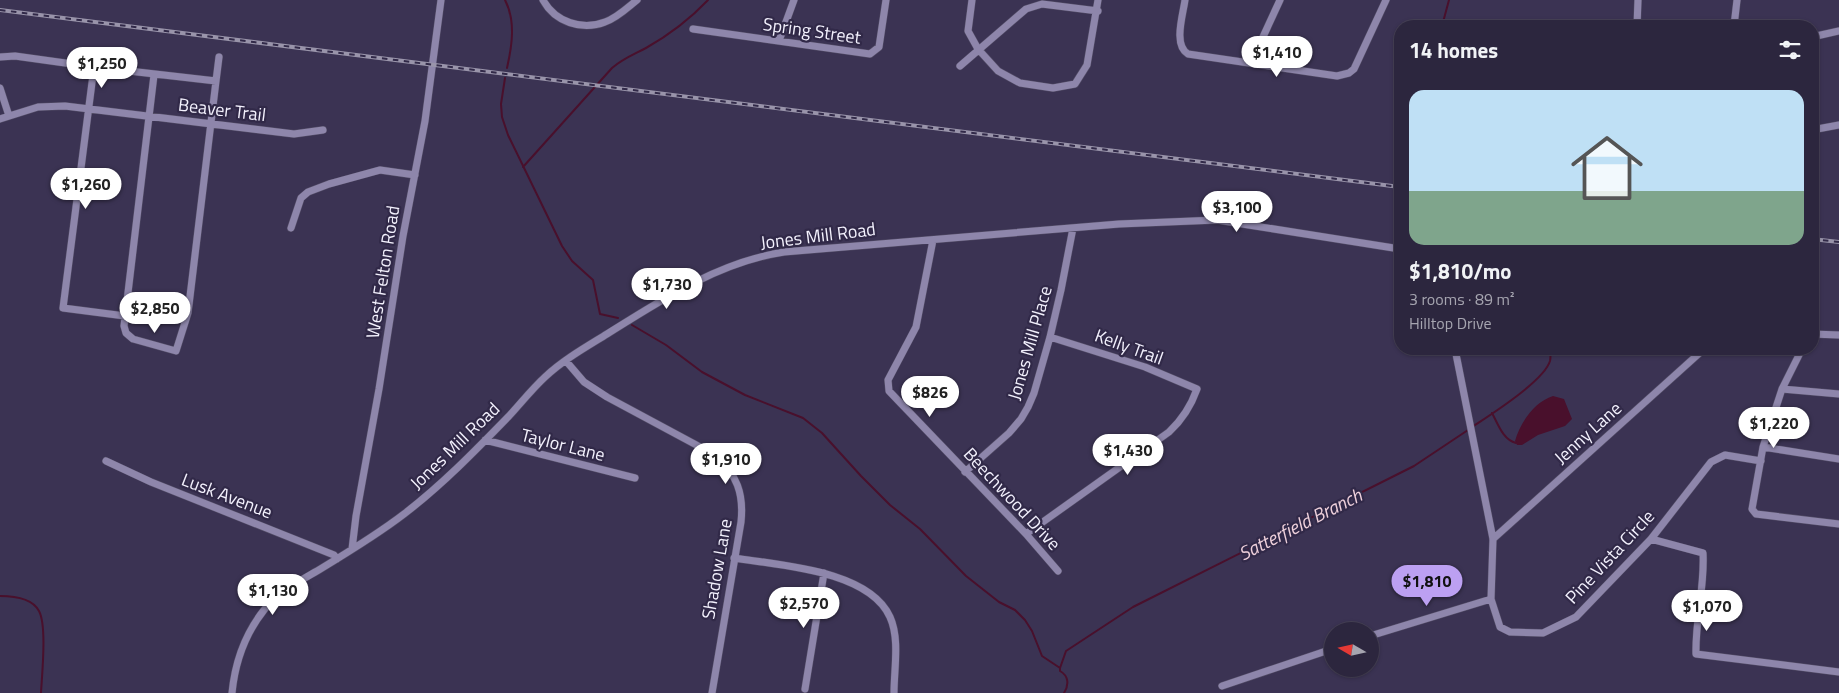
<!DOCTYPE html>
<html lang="en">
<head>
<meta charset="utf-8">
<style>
	body { margin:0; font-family:"Titillium Web",sans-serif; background:#383249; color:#f1f3f6; height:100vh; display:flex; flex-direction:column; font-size:19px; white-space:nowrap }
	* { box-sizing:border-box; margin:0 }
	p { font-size:16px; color:#a6a5b0 }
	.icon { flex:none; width:28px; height:28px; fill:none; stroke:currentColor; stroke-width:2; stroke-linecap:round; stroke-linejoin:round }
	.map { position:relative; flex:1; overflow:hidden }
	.details { position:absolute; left:1394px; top:20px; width:425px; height:335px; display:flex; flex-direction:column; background:#2c263e; border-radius:20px; box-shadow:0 1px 4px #0004,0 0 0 1px #484358 }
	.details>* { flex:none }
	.needle { width:32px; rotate:279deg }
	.buttons { position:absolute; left:1324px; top:622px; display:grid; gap:10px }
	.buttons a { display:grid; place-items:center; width:55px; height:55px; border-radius:50%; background:#2c263e; box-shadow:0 1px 4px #0004,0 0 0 1px #484358; font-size:25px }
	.price { position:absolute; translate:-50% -42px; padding:0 11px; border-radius:18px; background:#fff; color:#222; font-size:16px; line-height:32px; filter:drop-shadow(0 1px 2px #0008) }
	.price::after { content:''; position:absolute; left:50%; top:30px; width:15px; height:11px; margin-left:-8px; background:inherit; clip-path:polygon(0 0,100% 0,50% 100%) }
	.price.on { background:#bca0f2; color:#111 }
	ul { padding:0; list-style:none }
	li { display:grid; align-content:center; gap:10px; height:265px; padding:0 15px }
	li span { display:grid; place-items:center; height:155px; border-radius:15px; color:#555 }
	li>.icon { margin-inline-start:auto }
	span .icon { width:90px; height:90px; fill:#fffc; stroke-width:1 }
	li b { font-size:21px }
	h2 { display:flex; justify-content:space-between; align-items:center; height:60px; padding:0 15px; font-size:21px }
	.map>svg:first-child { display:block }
	.water { fill:#49102c }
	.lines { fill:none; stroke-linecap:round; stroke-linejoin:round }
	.stream { stroke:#49102c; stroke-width:2 }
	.street-casing { stroke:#544e67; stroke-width:8 }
	.street { stroke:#8e86ab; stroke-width:7 }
	.rail-casing { stroke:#9994aa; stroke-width:4 }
	.rail { stroke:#312948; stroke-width:2; stroke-dasharray:5.5; stroke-linecap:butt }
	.labels { text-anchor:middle; stroke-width:4.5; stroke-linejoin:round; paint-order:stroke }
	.street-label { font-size:18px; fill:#f3f1fd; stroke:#312948 }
	.water-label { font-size:19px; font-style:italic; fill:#efd1dc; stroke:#312948 }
</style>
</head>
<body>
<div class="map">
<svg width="1839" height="693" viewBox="0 0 1839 693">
	<rect width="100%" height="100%" fill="#3b3353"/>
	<path class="water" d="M 1553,396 L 1564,399 L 1572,419 L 1565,426 L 1538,435 L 1522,445 L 1517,445 L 1515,441 C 1520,423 1534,402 1553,396 Z"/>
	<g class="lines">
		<path class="stream" d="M 505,0 C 516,21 512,46 507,68
			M 1442,26 L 1449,0
			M 505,78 L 501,104 L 502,117 L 508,135 L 562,246 L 572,261 L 593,280 L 600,314 L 618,318
			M 523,167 L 612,68 C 624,58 633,55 646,48 C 669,35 690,19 708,0
			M 632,325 L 666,345 L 702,372 L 745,395 L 803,418 L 822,433 L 861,476 L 890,505 L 920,529 L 966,576 L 999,602 L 1015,610 L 1025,620 L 1032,631 L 1042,656 L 1060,668 L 1060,671 C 1069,676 1069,685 1064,693
			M 1492,413 C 1498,424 1503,440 1516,443
			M 1472,427 C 1490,415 1544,381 1550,361 C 1551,357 1550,352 1551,349
			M 0,596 C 13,596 32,598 39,611 C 47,626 42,674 41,693
			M 1060,668 L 1066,651 L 1133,607 L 1414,466 L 1468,430"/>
		<defs>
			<path id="street" d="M 543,0 C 555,22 582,31 605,22 C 617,18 627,8 637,0
				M 972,0 L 968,31 L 978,49 L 998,71 L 1020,83 L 1053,88 L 1075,84 L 1087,65 L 1098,0
				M 1185,0 C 1183,15 1173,45 1188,54 L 1337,76 L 1349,73 L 1354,69 L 1386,0
				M 1637,26 L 1638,0
				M 1734,26 L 1737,0
				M 693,29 L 870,54 L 879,47 L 886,0
				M 1812,37 L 1839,31
				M 779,41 L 794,0
				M 0,57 L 15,56 L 94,67 L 216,81 L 188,313 L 176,351 L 133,339 L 126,333 L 124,326 L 154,75
				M 1251,63 L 1280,0
				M 960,66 L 1026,9 L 1042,4 L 1098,11
				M 94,67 L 63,308 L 125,316
				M 216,81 L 219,57
				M 0,88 L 9,116
				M 0,119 L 38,107 L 65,106 L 294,134 L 323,130
				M 1812,130 L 1839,125
				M 291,228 L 301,198 L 308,192 L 329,184 L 380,170 L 415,175
				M 933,240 L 916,327 L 888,380 L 889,391 L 1026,534 L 1058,571
				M 1812,334 L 1839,335
				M 1455,349 L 1493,539 L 1491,599 L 1500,627 L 1510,632 L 1543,633 L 1576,617 L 1651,539 L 1711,462 L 1725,455 L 1761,461
				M 1802,349 L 1782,389 L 1763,447 L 1752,509 L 1756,514 L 1839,524
				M 566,361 L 584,382 L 607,397 L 715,455 C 737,474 744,494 741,522 L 712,693
				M 1782,389 L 1839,394
				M 485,440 L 635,478
				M 1763,447 L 1839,459
				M 106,461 L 151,482 L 334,555 L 337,559
				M 965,472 L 1009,433 L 1021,419 L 1028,407 L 1034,393 L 1050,337 L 1061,290 L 1073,228
				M 1026,534 L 1169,432 C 1182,420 1191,406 1197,389 L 1145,367 L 1050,337
				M 1493,539 L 1704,349
				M 1651,539 L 1703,553 C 1705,587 1695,620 1696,654 L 1839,672
				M 352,549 L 356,516 L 379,389 L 403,236 L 425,121 L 441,0
				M 734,558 C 778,565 869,570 890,617 C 900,639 894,669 894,693
				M 1370,636 L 1491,599
				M 1222,686 L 1332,649
				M 805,689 L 824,573
				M 232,693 C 235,662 245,634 264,610 C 279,591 302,580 322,568 C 350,551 378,534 404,514 C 442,485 476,450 509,416 C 521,403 532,389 545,377 C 563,360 586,347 607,334 C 661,300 719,262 784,252 L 1119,224 L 1217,220 L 1400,249"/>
		</defs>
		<use href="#street" class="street-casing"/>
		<use href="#street" class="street"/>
		<defs>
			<path id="rail" d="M 0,10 L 1400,187
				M 1812,239 L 1839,242"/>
		</defs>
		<use href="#rail" class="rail-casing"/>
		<use href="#rail" class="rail"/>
	</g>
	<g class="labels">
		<g class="street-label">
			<text transform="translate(812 31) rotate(8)" y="6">Spring Street</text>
			<text transform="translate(222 110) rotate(7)" y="6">Beaver Trail</text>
			<text transform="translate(818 236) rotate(-7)" y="6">Jones Mill Road</text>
			<text transform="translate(383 272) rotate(-81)" y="6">West Felton Road</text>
			<text transform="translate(1030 343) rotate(-74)" y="6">Jones Mill Place</text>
			<text transform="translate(1129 347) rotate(20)" y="6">Kelly Trail</text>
			<text transform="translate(1588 433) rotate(-42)" y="6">Jenny Lane</text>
			<text transform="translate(563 445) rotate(14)" y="6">Taylor Lane</text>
			<text transform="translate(455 446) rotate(-44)" y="6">Jones Mill Road</text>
			<text transform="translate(227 496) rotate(21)" y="6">Lusk Avenue</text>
			<text transform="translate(1012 499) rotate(47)" y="6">Beechwood Drive</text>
			<text transform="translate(1610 557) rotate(-47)" y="6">Pine Vista Circle</text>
			<text transform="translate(717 569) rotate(-80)" y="6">Shadow Lane</text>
		</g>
		<g class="water-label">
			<text transform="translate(1300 524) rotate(-27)" y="7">Satterfield Branch</text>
		</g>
	</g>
</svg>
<div class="buttons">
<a><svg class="needle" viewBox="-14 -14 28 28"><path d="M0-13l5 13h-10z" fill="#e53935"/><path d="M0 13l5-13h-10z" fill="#a6a5b0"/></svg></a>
</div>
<b class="price" style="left:1277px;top:78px">$1,410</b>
<b class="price" style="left:102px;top:89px">$1,250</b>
<b class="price" style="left:86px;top:210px">$1,260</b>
<b class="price" style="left:1237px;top:233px">$3,100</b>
<b class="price" style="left:667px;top:310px">$1,730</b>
<b class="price" style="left:155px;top:334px">$2,850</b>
<b class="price" style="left:930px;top:418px">$826</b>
<b class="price" style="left:1774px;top:449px">$1,220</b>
<b class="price" style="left:1128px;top:476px">$1,430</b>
<b class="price" style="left:726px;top:485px">$1,910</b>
<b class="price on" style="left:1427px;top:607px">$1,810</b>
<b class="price" style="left:273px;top:616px">$1,130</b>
<b class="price" style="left:804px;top:629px">$2,570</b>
<b class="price" style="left:1707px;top:632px">$1,070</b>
<section class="details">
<h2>14 homes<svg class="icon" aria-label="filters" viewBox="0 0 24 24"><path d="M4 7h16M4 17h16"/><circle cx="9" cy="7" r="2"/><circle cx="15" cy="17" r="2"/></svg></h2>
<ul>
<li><span style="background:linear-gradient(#bfe0f5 65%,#7fa58c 0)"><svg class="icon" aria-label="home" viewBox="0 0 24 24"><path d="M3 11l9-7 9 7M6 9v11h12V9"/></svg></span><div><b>$1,810/mo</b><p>3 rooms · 89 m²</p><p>Hilltop Drive</p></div></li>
</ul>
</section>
</div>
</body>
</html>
